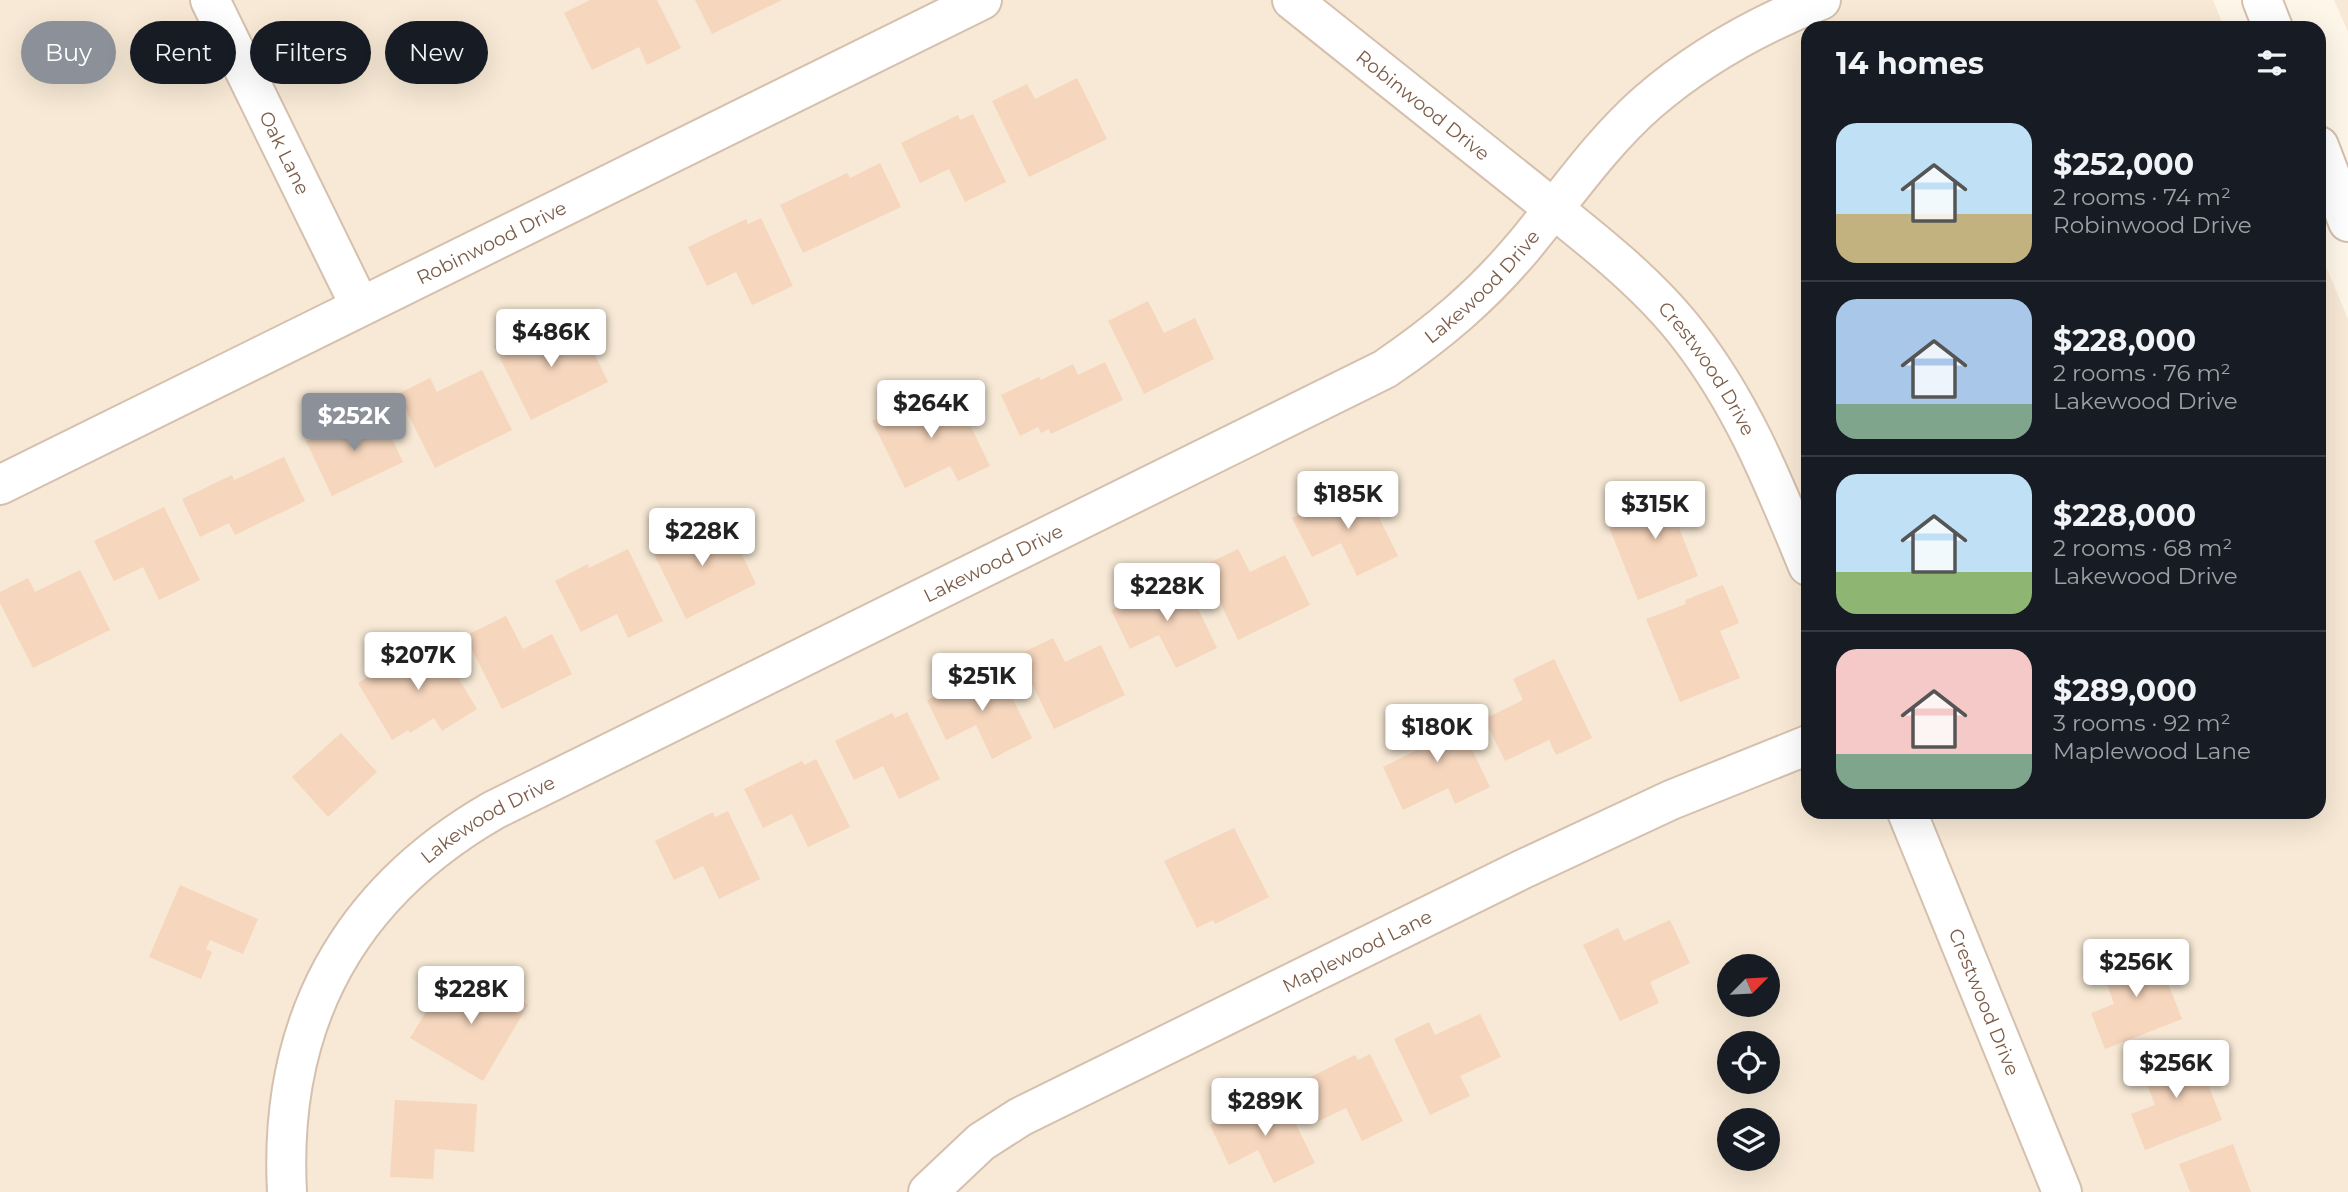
<!DOCTYPE html>
<html lang="en">
<head>
<meta charset="utf-8">
<style>
	body { margin:0; font-family:Montserrat,sans-serif; background:#20242c; color:#f1f3f6; height:100vh; display:flex; flex-direction:column; font-size:26px; white-space:nowrap }
	* { box-sizing:border-box; margin:0 }
	p { font-size:23px; color:#9ea1a6 }
	.icon { flex:none; width:38px; height:38px; fill:none; stroke:currentColor; stroke-width:2; stroke-linecap:round; stroke-linejoin:round }
	.map { position:relative; flex:1; overflow:hidden }
	.details { position:absolute; left:1801px; top:21px; width:525px; height:798px; display:flex; flex-direction:column; background:#171b24; border-radius:21px; box-shadow:0 7px 28px #0002 }
	.details>* { flex:none }
	.hud { position:absolute; left:21px; top:21px; width:665px; height:63px; display:flex; gap:14px }
	.needle { width:46px; rotate:66deg }
	.fabs { position:absolute; left:1717px; top:954px; display:grid; gap:14px }
	.fabs a { display:grid; place-items:center; width:63px; height:63px; border-radius:50%; background:#171b24; box-shadow:0 7px 28px #0002; font-size:35px }
	.price { position:absolute; translate:-50% -60px; padding:0 16px; border-radius:7px; background:#fff; color:#222; font-size:23px; line-height:46px; filter:drop-shadow(0 2px 4px #0008) }
	.price::after { content:''; position:absolute; left:50%; top:42px; width:21px; height:16px; margin-left:-10px; background:inherit; clip-path:polygon(0 0,100% 0,50% 100%) }
	.price.current { background:#8c9099; color:#fff }
	ul { padding:0; list-style:none }
	li { display:flex; align-items:center; gap:21px; height:175px; padding:0 35px }
	li+li { border-top:2px solid #363941 }
	li span { display:grid; place-items:center; flex:none; width:196px; height:140px; border-radius:21px; color:#555 }
	li>.icon { margin-inline-start:auto }
	span .icon { width:84px; height:84px; fill:#fffc; stroke-width:1 }
	li b { font-size:30px }
	h2 { display:flex; justify-content:space-between; align-items:center; height:84px; padding:0 35px; font-size:30px }
	.chip { padding:0 24px; border-radius:32px; background:#171b24; box-shadow:0 7px 28px #0002; font-size:24px; line-height:63px }
	.chip.current { background:#8c9099; color:#fff }
	.map>svg:first-child { display:block }
	.residential { fill:#f7e9d5; fill-rule:evenodd }
	.building { fill:#f6d6bd }
	.lines { fill:none; stroke-linecap:round; stroke-linejoin:round }
	.minor-casing { stroke:#d5c0ae; stroke-width:42 }
	.minor { stroke:#fff; stroke-width:38 }
	.labels { text-anchor:middle; stroke-width:6; stroke-linejoin:round; paint-order:stroke }
	.street-label { font-size:19px; fill:#7c5c48; stroke:#fffaf0 }
</style>
</head>
<body>
<div class="map">
<svg width="2348" height="1192" viewBox="0 0 2348 1192">
	<rect width="100%" height="100%" fill="#fef6e8"/>
	<path class="residential" d="M 0,0 L 2213,0 L 2224,28 L 1808,28 L 1808,812 L 2319,812 L 2319,250 L 2348,319 L 2348,1192 L 0,1192 ZM 1729,966 L 1768,966 L 1768,1004 L 1729,1004 ZM 1729,1043 L 1768,1043 L 1768,1082 L 1729,1082 ZM 1729,1120 L 1768,1120 L 1768,1158 L 1729,1158 Z
		M 2334,0 L 2348,0 L 2348,32 Z"/>
	<path class="building" d="M 590,0 L 657,0 L 681,48 L 647,65 L 639,47 L 592,70 L 564,13 Z
		M 695,0 L 782,0 L 712,34 Z
		M 1077,78 L 1107,139 L 1029,177 L 992,101 L 1027,84 L 1035,99 Z
		M 973,114 L 1006,182 L 965,202 L 949,169 L 920,183 L 901,143 L 958,115 L 960,120 Z
		M 880,163 L 901,207 L 803,253 L 780,205 L 847,173 L 850,178 Z
		M 761,218 L 793,286 L 752,305 L 736,272 L 707,286 L 688,247 L 746,219 L 748,224 Z
		M 1148,301 L 1164,333 L 1195,318 L 1214,359 L 1144,394 L 1108,321 Z
		M 579,322 L 608,382 L 531,420 L 494,346 L 527,330 L 534,344 Z
		M 1105,362 L 1123,400 L 1051,434 L 1049,429 L 1041,433 L 1038,427 L 1020,436 L 1001,395 L 1039,377 L 1041,380 L 1073,364 L 1078,375 Z
		M 482,370 L 512,430 L 435,468 L 398,394 L 430,378 L 437,392 Z
		M 952,388 L 990,466 L 958,481 L 950,466 L 905,488 L 872,421 L 901,407 L 904,412 Z
		M 379,412 L 403,462 L 332,496 L 306,441 L 352,419 L 354,424 Z
		M 284,457 L 305,501 L 235,535 L 229,523 L 200,537 L 182,499 L 232,475 L 234,480 Z
		M 1682,482 L 1697,521 L 1679,528 L 1698,576 L 1638,600 L 1605,517 L 1645,501 L 1644,498 Z
		M 1365,489 L 1398,556 L 1357,576 L 1341,543 L 1312,557 L 1292,518 L 1350,490 L 1352,495 Z
		M 164,507 L 200,580 L 159,600 L 143,567 L 114,581 L 94,541 Z
		M 720,520 L 732,546 L 737,544 L 756,584 L 686,619 L 650,546 L 690,526 L 694,533 Z
		M 628,549 L 663,621 L 628,638 L 617,614 L 581,632 L 555,581 L 588,564 L 589,568 Z
		M 1238,549 L 1250,572 L 1285,555 L 1310,605 L 1238,640 L 1203,566 Z
		M 80,570 L 110,630 L 33,668 L 0,603 L 0,592 L 28,578 L 35,592 Z
		M 1184,580 L 1217,648 L 1176,668 L 1159,635 L 1130,649 L 1111,610 L 1169,582 L 1171,586 Z
		M 1723,585 L 1739,623 L 1720,631 L 1740,678 L 1680,702 L 1646,619 L 1686,604 L 1685,600 Z
		M 506,616 L 523,649 L 552,634 L 572,674 L 502,709 L 465,636 Z
		M 433,637 L 477,709 L 442,731 L 434,718 L 410,733 L 408,730 L 392,740 L 358,683 Z
		M 1053,638 L 1065,662 L 1101,645 L 1125,695 L 1054,729 L 1018,655 Z
		M 1554,659 L 1592,738 L 1556,755 L 1549,740 L 1505,761 L 1484,719 L 1523,700 L 1513,679 Z
		M 999,671 L 1032,738 L 992,759 L 976,725 L 946,740 L 927,700 L 985,672 L 987,677 Z
		M 1452,708 L 1490,787 L 1455,804 L 1448,788 L 1403,810 L 1383,767 L 1421,748 L 1412,728 Z
		M 907,712 L 940,779 L 899,799 L 883,766 L 854,780 L 835,741 L 892,713 L 895,718 Z
		M 341,733 L 377,772 L 328,817 L 292,777 Z
		M 816,759 L 850,827 L 808,847 L 792,814 L 763,828 L 744,789 L 802,761 L 804,765 Z
		M 728,811 L 760,879 L 719,899 L 703,866 L 674,880 L 655,841 L 713,812 L 715,817 Z
		M 2010,812 L 2032,812 L 2013,820 Z
		M 1234,828 L 1269,897 L 1215,924 L 1213,920 L 1197,928 L 1164,861 Z
		M 180,885 L 258,919 L 243,954 L 210,940 L 206,949 L 212,952 L 201,979 L 149,957 Z
		M 1670,920 L 1690,963 L 1650,982 L 1659,1003 L 1620,1021 L 1583,945 L 1618,928 L 1624,941 Z
		M 2154,947 L 2182,1019 L 2105,1049 L 2091,1013 L 2114,1004 L 2101,967 Z
		M 469,971 L 528,1005 L 483,1081 L 410,1038 L 430,1005 L 444,1013 Z
		M 1480,1014 L 1501,1057 L 1460,1076 L 1470,1096 L 1430,1115 L 1394,1039 L 1429,1022 L 1435,1035 Z
		M 2194,1048 L 2222,1120 L 2145,1150 L 2131,1114 L 2155,1105 L 2141,1068 Z
		M 1370,1054 L 1403,1121 L 1362,1141 L 1346,1108 L 1317,1122 L 1298,1083 L 1355,1055 L 1358,1060 Z
		M 1282,1096 L 1315,1163 L 1274,1183 L 1258,1150 L 1229,1165 L 1210,1125 L 1267,1097 L 1270,1102 Z
		M 395,1100 L 477,1104 L 474,1152 L 435,1149 L 433,1179 L 390,1177 Z
		M 2233,1144 L 2251,1192 L 2190,1192 L 2179,1164 Z"/>
	<g class="lines">
		<defs>
			<g id="minor">
				<path id="s1" d="M 210,0 L 360,306"/>
				<path id="s2" d="M 1292,0 C 1368,61 1444,122 1520,182 C 1577,228 1645,278 1689,336 C 1744,407 1774,484 1808,566"/>
				<path d="M 2262,0 L 2273,28"/>
				<path d="M 2319,146 L 2348,222"/>
				<path id="s3" d="M 0,485 L 982,0"/>
				<path id="s4" d="M 1907,812 L 2062,1192"/>
				<path id="s5" d="M 287,1192 C 278,1023 348,894 494,810 L 1385,369 C 1438,333 1482,296 1523,247 C 1564,198 1600,144 1648,102 C 1700,57 1758,25 1821,0"/>
				<path id="s6" d="M 928,1192 L 981,1142 L 1020,1117 L 1521,870 L 1671,800 L 1808,745"/>
			</g>
		</defs>
		<use href="#minor" class="minor-casing"/>
		<use href="#minor" class="minor"/>
	</g>
	<g class="labels">
		<g class="street-label">
			<text dy="7" stroke="none"><textPath href="#s2" startOffset="168">Robinwood Drive</textPath></text>
			<text dy="7" stroke="none"><textPath href="#s1" startOffset="170">Oak Lane</textPath></text>
			<text dy="7" stroke="none"><textPath href="#s3" startOffset="548">Robinwood Drive</textPath></text>
			<text dy="7" stroke="none"><textPath href="#s5" startOffset="1582">Lakewood Drive</textPath></text>
			<text dy="7" stroke="none"><textPath href="#s2" startOffset="558">Crestwood Drive</textPath></text>
			<text dy="7" stroke="none"><textPath href="#s5" startOffset="1017">Lakewood Drive</textPath></text>
			<text dy="7" stroke="none"><textPath href="#s5" startOffset="450">Lakewood Drive</textPath></text>
			<text dy="7" stroke="none"><textPath href="#s6" startOffset="495">Maplewood Lane</textPath></text>
			<text dy="7" stroke="none"><textPath href="#s4" startOffset="205">Crestwood Drive</textPath></text>
		</g>
	</g>
</svg>
<div class="fabs">
<a><svg class="needle" viewBox="-14 -14 28 28"><path d="M0-13l5 13h-10z" fill="#e53935"/><path d="M0 13l5-13h-10z" fill="#9ea1a6"/></svg></a>
<a><svg class="icon" aria-label="locate" viewBox="0 0 24 24"><circle cx="12" cy="12" r="6"/><path d="M12 2v4M12 18v4M2 12h4M18 12h4"/></svg></a>
<a><svg class="icon" aria-label="layers" viewBox="0 0 24 24"><path d="M12 4l9 5-9 5-9-5zM3 14l9 5 9-5"/></svg></a>
</div>
<b class="price" style="left:551px;top:369px">$486K</b>
<b class="price" style="left:931px;top:440px">$264K</b>
<b class="price current" style="left:354px;top:453px">$252K</b>
<b class="price" style="left:1348px;top:531px">$185K</b>
<b class="price" style="left:1655px;top:541px">$315K</b>
<b class="price" style="left:702px;top:568px">$228K</b>
<b class="price" style="left:1167px;top:623px">$228K</b>
<b class="price" style="left:418px;top:692px">$207K</b>
<b class="price" style="left:982px;top:713px">$251K</b>
<b class="price" style="left:1437px;top:764px">$180K</b>
<b class="price" style="left:2136px;top:999px">$256K</b>
<b class="price" style="left:471px;top:1026px">$228K</b>
<b class="price" style="left:2176px;top:1100px">$256K</b>
<b class="price" style="left:1265px;top:1138px">$289K</b>
<div class="hud">
<a class="chip current">Buy</a>
<a class="chip">Rent</a>
<a class="chip">Filters</a>
<a class="chip">New</a>
</div>
<section class="details">
<h2>14 homes<svg class="icon" aria-label="filters" viewBox="0 0 24 24"><path d="M4 7h16M4 17h16"/><circle cx="9" cy="7" r="2"/><circle cx="15" cy="17" r="2"/></svg></h2>
<ul>
<li><span style="background:linear-gradient(#bfe0f5 65%,#c2b280 0)"><svg class="icon" aria-label="home" viewBox="0 0 24 24"><path d="M3 11l9-7 9 7M6 9v11h12V9"/></svg></span><div><b>$252,000</b><p>2 rooms · 74 m²</p><p>Robinwood Drive</p></div></li>
<li><span style="background:linear-gradient(#a9c7e8 75%,#7fa58c 0)"><svg class="icon" aria-label="home" viewBox="0 0 24 24"><path d="M3 11l9-7 9 7M6 9v11h12V9"/></svg></span><div><b>$228,000</b><p>2 rooms · 76 m²</p><p>Lakewood Drive</p></div></li>
<li><span style="background:linear-gradient(#bfe0f5 70%,#8fb573 0)"><svg class="icon" aria-label="home" viewBox="0 0 24 24"><path d="M3 11l9-7 9 7M6 9v11h12V9"/></svg></span><div><b>$228,000</b><p>2 rooms · 68 m²</p><p>Lakewood Drive</p></div></li>
<li><span style="background:linear-gradient(#f6c9c9 75%,#7fa58c 0)"><svg class="icon" aria-label="home" viewBox="0 0 24 24"><path d="M3 11l9-7 9 7M6 9v11h12V9"/></svg></span><div><b>$289,000</b><p>3 rooms · 92 m²</p><p>Maplewood Lane</p></div></li>
</ul>
</section>
</div>
</body>
</html>
